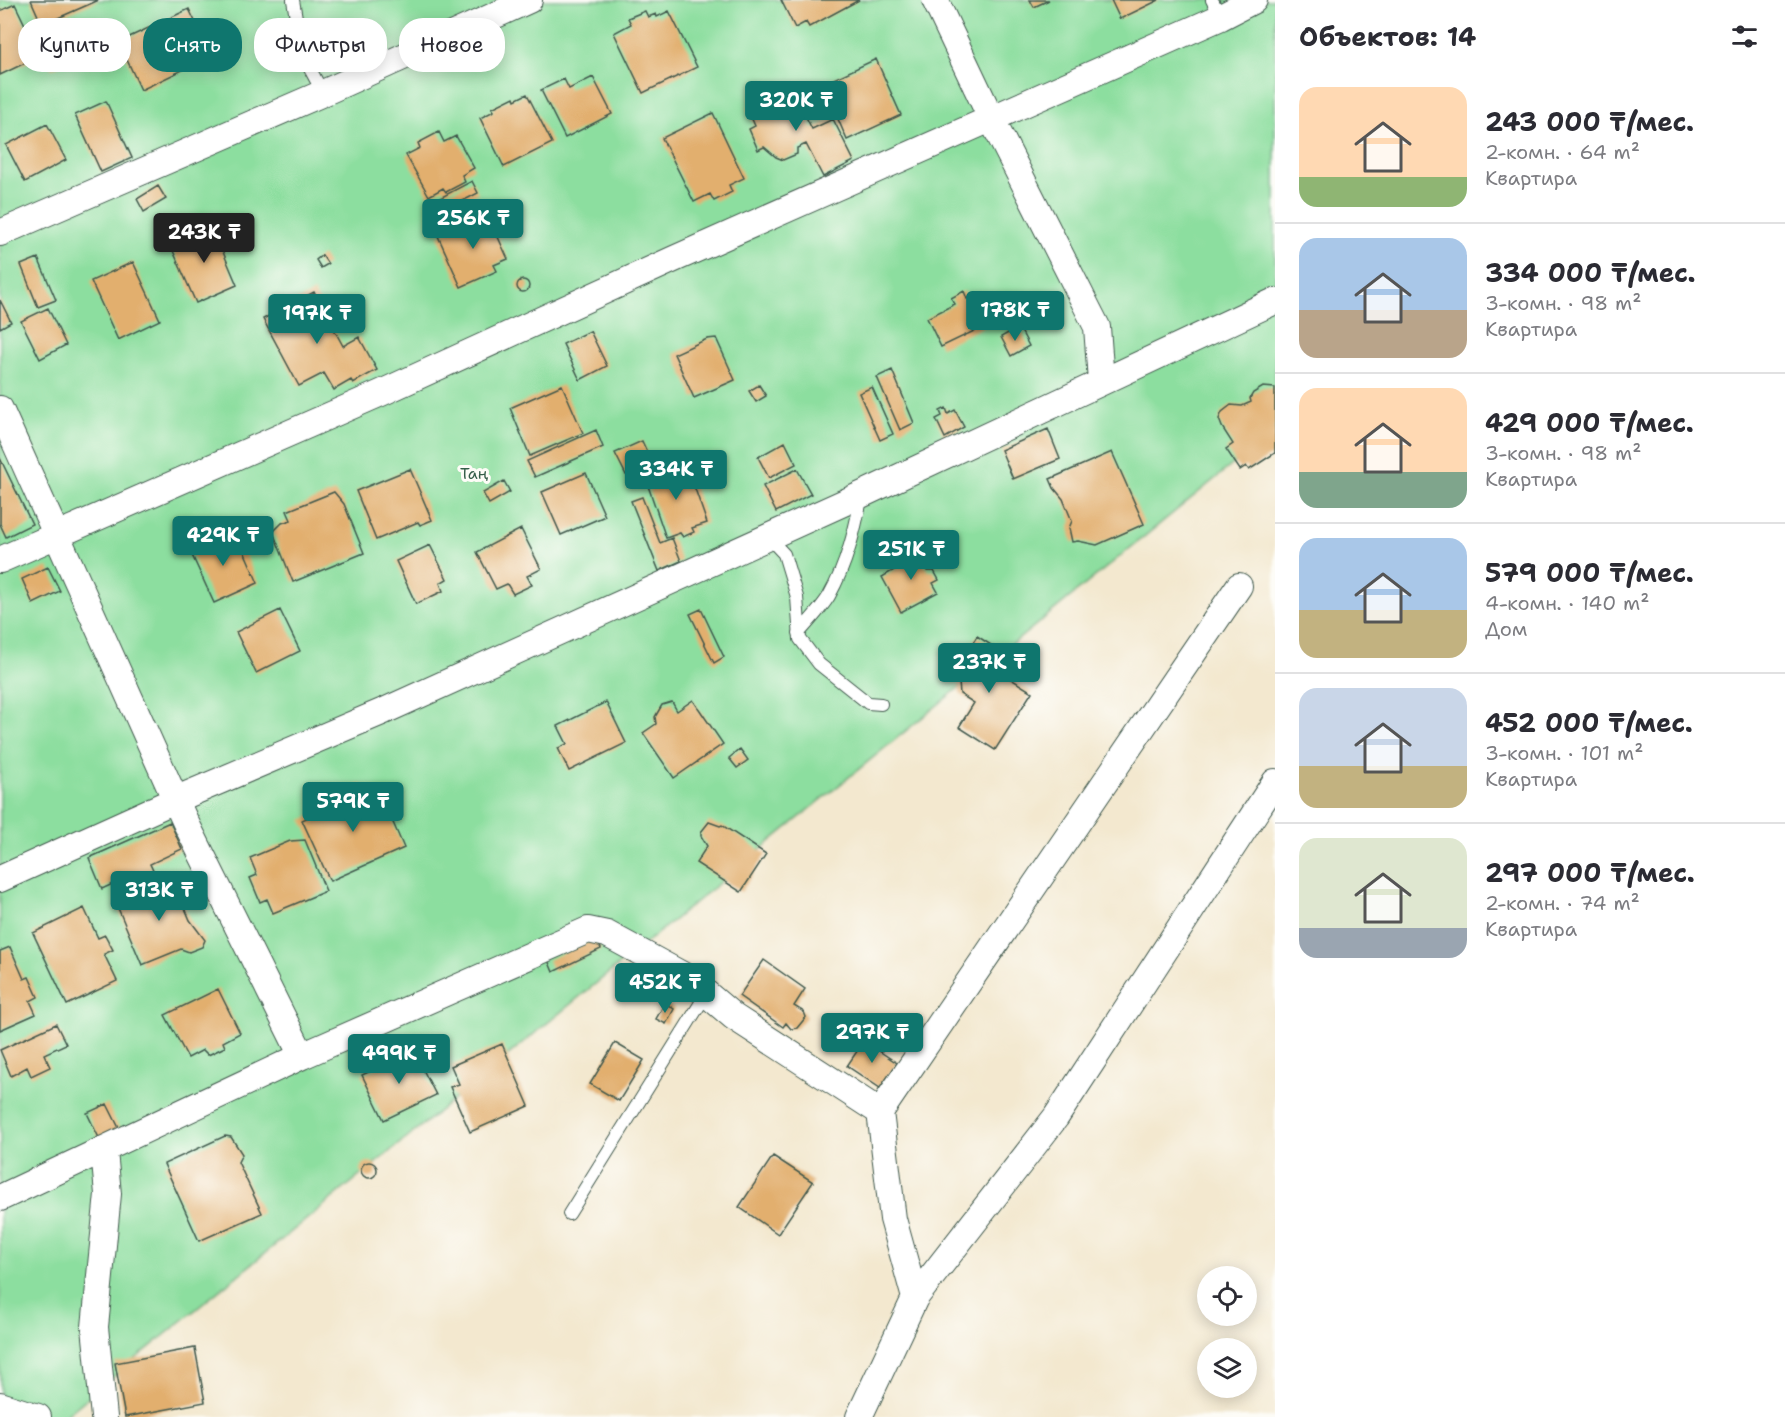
<!DOCTYPE html>
<html lang="ru">
<head>
<meta charset="utf-8">
<style>
	body { margin:0; font-family:"Shantell Sans",sans-serif; background:#f2f2f3; color:#2b2b33; height:100vh; display:flex; flex-direction:column; font-size:22px; white-space:nowrap }
	* { box-sizing:border-box; margin:0 }
	p { font-size:20px; color:#7c7c81 }
	.icon { flex:none; width:33px; height:33px; fill:none; stroke:currentColor; stroke-width:2; stroke-linecap:round; stroke-linejoin:round }
	.map { position:relative; flex:1; overflow:hidden }
	.side { display:flex; flex-direction:column; background:#fff; width:510px }
	.side>* { flex:none }
	.guide { position:absolute; left:18px; top:18px; width:570px; height:54px; display:flex; gap:12px }
	.buttons { position:absolute; left:1197px; top:1266px; display:grid; gap:12px }
	.buttons a { display:grid; place-items:center; width:60px; height:60px; border-radius:50%; background:#fff; box-shadow:0 3px 15px #0003; font-size:30px }
	.price { position:absolute; translate:-50% -51px; padding:0 14px; border-radius:6px; background:#0f766e; color:#fff; font-size:20px; line-height:39px; filter:drop-shadow(0 2px 3px #0008) }
	.price::after { content:''; position:absolute; left:50%; top:36px; width:18px; height:14px; margin-left:-9px; background:inherit; clip-path:polygon(0 0,100% 0,50% 100%) }
	.price.current { background:#222; color:#fff }
	ul { padding:0; list-style:none }
	li { display:flex; align-items:center; gap:18px; height:150px; padding:0 24px }
	li+li { border-top:2px solid #e1e1e2 }
	li span { display:grid; place-items:center; flex:none; width:168px; height:120px; border-radius:18px; color:#555 }
	li>.icon { margin-inline-start:auto }
	span .icon { width:72px; height:72px; fill:#fffc; stroke-width:1 }
	li b { font-size:26px }
	h2 { display:flex; justify-content:space-between; align-items:center; height:72px; padding:0 24px; font-size:26px }
	.chip { padding:0 21px; border-radius:24px; background:#fff; box-shadow:0 3px 15px #0003; font-size:21px; line-height:54px }
	.chip.current { background:#0f766e; color:#fff }
	main { display:flex; flex:1; min-height:0 }
	.map>svg:first-child { display:block }
	.green { fill:#8cde9f; stroke:#568e6a; stroke-width:1.5 }
	.building { fill:#e2af6e }
	.lines { fill:none; stroke-linecap:round; stroke-linejoin:round }
	.lane-casing { stroke:#3f574b; stroke-width:14 }
	.street-casing { stroke:#3f574b; stroke-width:28 }
	.lane { stroke:#fff; stroke-width:12 }
	.street { stroke:#fff; stroke-width:26 }
	.labels { text-anchor:middle; stroke-width:6; stroke-linejoin:round; paint-order:stroke }
	.park-label { font-size:16px; fill:#355d49; stroke:#fdfcf7 }
</style>
</head>
<body>
<main>
<div class="map">
<svg width="1275" height="1417" viewBox="0 0 1275 1417">
	<rect width="100%" height="100%" fill="#fdfcf7"/>
	<filter id="ink" filterUnits="userSpaceOnUse"><feTurbulence type="fractalNoise" baseFrequency=".0167" numOctaves="2"/><feDisplacementMap in="SourceGraphic" scale="12" xChannelSelector="R" yChannelSelector="G"/><feConvolveMatrix kernelMatrix="1 2 1 2 8 2 1 2 1" color-interpolation-filters="sRGB"/></filter>
	<filter id="wash" filterUnits="userSpaceOnUse"><feTurbulence type="fractalNoise" baseFrequency=".008" numOctaves="4" result="noise"/><feDisplacementMap in="SourceGraphic" scale="24" xChannelSelector="R" yChannelSelector="G"/><feGaussianBlur stdDeviation="1.35" result="paint"/><feColorMatrix in="noise" values="0 0 0 0 0 0 0 0 0 0 0 0 0 0 0 0 0 1.4 0 .05"/><feComposite in="paint" operator="in"/></filter>
	<g filter="url(#wash)">
		<rect width="100%" height="100%" fill="#f3e8cf"/>
		<path class="green" d="M 0,0 L 1275,0 L 1275,430 L 64,1417 L 0,1417 Z"/>
		<g id="blocks">
			<path class="building" d="M 31,0 L 99,0 L 42,25 Z
				M 781,0 L 859,0 L 809,27 L 806,22 L 795,28 Z
				M 1030,0 L 1049,0 L 1034,7 Z
				M 1111,0 L 1159,0 L 1120,19 Z
				M 15,4 L 40,56 L 0,75 L 0,11 Z
				M 189,9 L 212,56 L 141,90 L 121,47 L 102,56 L 96,44 L 119,32 L 123,40 Z
				M 645,11 L 648,17 L 656,14 L 657,17 L 669,11 L 697,67 L 643,93 L 614,33 L 631,24 L 628,18 Z
				M 221,35 L 232,59 L 224,63 L 213,39 Z
				M 57,52 L 63,63 L 52,69 L 46,58 Z
				M 876,59 L 901,115 L 847,140 L 823,84 Z
				M 593,77 L 612,114 L 565,138 L 541,90 L 564,79 L 569,89 Z
				M 780,86 L 784,93 L 793,91 L 812,129 L 833,119 L 854,161 L 823,177 L 806,144 L 797,148 L 797,154 L 783,160 L 776,157 L 764,147 L 758,150 L 749,129 L 755,126 L 747,108 L 753,106 L 750,99 Z
				M 527,94 L 552,143 L 504,167 L 480,118 L 494,111 L 492,108 L 514,97 L 515,100 Z
				M 106,101 L 132,158 L 101,172 L 75,115 Z
				M 713,113 L 744,178 L 729,185 L 732,192 L 714,201 L 710,194 L 694,202 L 662,138 Z
				M 47,124 L 66,160 L 25,182 L 6,145 Z
				M 439,132 L 444,142 L 456,136 L 474,168 L 462,175 L 465,182 L 446,192 L 443,188 L 429,196 L 406,155 L 420,148 L 418,143 Z
				M 472,181 L 478,193 L 442,212 L 436,200 Z
				M 158,186 L 166,199 L 144,212 L 137,199 Z
				M 487,213 L 508,259 L 494,265 L 497,271 L 461,287 L 438,236 Z
				M 212,226 L 237,285 L 196,303 L 170,244 Z
				M 322,255 L 328,264 L 321,268 L 316,260 Z
				M 38,258 L 56,300 L 38,307 L 21,265 Z
				M 133,262 L 160,320 L 118,340 L 91,281 Z
				M517 286a6 6 0 1 1 12 0a6 6 0 1 1-12 0Z
				M 964,291 L 967,299 L 978,293 L 993,322 L 941,347 L 927,318 L 955,304 L 951,298 Z
				M 314,292 L 343,346 L 359,337 L 377,370 L 353,383 L 351,380 L 334,390 L 324,373 L 299,386 L 263,319 Z
				M 0,300 L 11,322 L 0,328 Z
				M 48,308 L 66,345 L 40,359 L 21,321 Z
				M 1019,327 L 1029,346 L 1011,356 L 1001,337 Z
				M 590,331 L 607,366 L 580,380 L 563,344 Z
				M 716,338 L 735,380 L 694,398 L 674,354 L 707,339 Z
				M 892,370 L 914,423 L 900,430 L 877,377 Z
				M 562,385 L 583,433 L 530,456 L 510,408 Z
				M 759,385 L 766,396 L 756,402 L 749,391 Z
				M 872,387 L 893,434 L 880,440 L 859,393 Z
				M 1263,387 L 1275,388 L 1275,453 L 1249,470 L 1246,466 L 1240,470 L 1226,449 L 1233,444 L 1222,427 L 1219,419 L 1222,412 L 1231,405 L 1242,406 L 1251,402 L 1250,398 L 1253,393 Z
				M 946,408 L 948,414 L 955,410 L 964,427 L 945,438 L 936,419 L 942,416 L 940,411 Z
				M 1048,429 L 1060,459 L 1013,479 L 1001,450 Z
				M 596,430 L 603,447 L 535,477 L 527,461 Z
				M 642,441 L 652,463 L 626,475 L 615,453 Z
				M 785,442 L 796,464 L 769,478 L 758,457 Z
				M 1112,452 L 1144,524 L 1097,545 L 1078,541 L 1072,542 L 1069,528 L 1072,521 L 1063,499 L 1054,488 L 1050,479 Z
				M 0,458 L 32,524 L 6,537 L 0,524 Z
				M 686,463 L 707,523 L 692,528 L 694,532 L 683,537 L 680,533 L 666,538 L 645,477 Z
				M 410,469 L 432,520 L 420,525 L 418,522 L 376,540 L 356,491 Z
				M 797,469 L 811,494 L 776,512 L 763,486 Z
				M 586,473 L 605,516 L 561,535 L 542,492 Z
				M 504,481 L 510,492 L 489,504 L 483,493 Z
				M 334,492 L 344,504 L 364,553 L 293,582 L 273,532 L 282,523 L 291,520 L 287,511 Z
				M 642,497 L 660,543 L 672,538 L 681,561 L 659,571 L 631,501 Z
				M 521,529 L 541,569 L 527,576 L 532,585 L 513,594 L 507,584 L 496,589 L 477,552 Z
				M 217,535 L 220,542 L 237,535 L 258,583 L 214,603 L 191,553 L 193,547 L 211,536 Z
				M 430,545 L 447,579 L 440,583 L 443,591 L 416,604 L 396,561 Z
				M 908,548 L 914,548 L 928,571 L 934,571 L 939,580 L 933,583 L 938,592 L 901,612 L 882,577 L 901,566 L 899,559 L 903,551 Z
				M 48,567 L 60,591 L 33,604 L 22,579 Z
				M 701,609 L 724,657 L 714,663 L 690,614 Z
				M 280,610 L 300,651 L 256,673 L 236,632 Z
				M 977,636 L 1008,656 L 998,671 L 1032,692 L 995,750 L 959,727 L 974,703 L 960,694 L 959,682 L 951,678 Z
				M 693,700 L 723,744 L 674,778 L 643,733 L 656,724 L 655,717 L 662,705 L 672,702 L 677,711 Z
				M 606,702 L 626,743 L 569,771 L 558,748 L 567,744 L 558,726 Z
				M 740,749 L 748,760 L 737,768 L 729,758 Z
				M 361,784 L 366,796 L 379,790 L 404,848 L 330,881 L 302,820 L 350,798 L 346,791 Z
				M 170,822 L 182,849 L 150,864 L 157,879 L 140,887 L 134,874 L 102,889 L 89,858 Z
				M 709,822 L 720,826 L 722,825 L 766,854 L 741,892 L 696,863 L 707,846 L 701,836 L 701,832 Z
				M 305,840 L 326,891 L 273,913 L 267,899 L 260,902 L 250,878 L 257,875 L 250,858 L 290,841 Z
				M 172,877 L 190,920 L 205,940 L 202,947 L 189,952 L 181,949 L 142,965 L 115,901 Z
				M 84,908 L 98,938 L 105,935 L 113,950 L 104,954 L 117,981 L 67,1005 L 33,933 Z
				M 596,938 L 601,949 L 553,972 L 548,960 Z
				M 10,947 L 24,979 L 29,977 L 38,997 L 30,1001 L 36,1014 L 0,1030 L 0,951 Z
				M 764,960 L 805,989 L 794,1006 L 804,1012 L 806,1017 L 797,1028 L 791,1029 L 786,1023 L 783,1027 L 739,996 Z
				M 218,989 L 240,1033 L 223,1042 L 225,1047 L 208,1055 L 203,1050 L 188,1058 L 165,1015 Z
				M 665,1003 L 674,1009 L 666,1024 L 656,1019 Z
				M 56,1024 L 66,1044 L 44,1054 L 50,1067 L 31,1076 L 27,1067 L 11,1076 L 0,1050 Z
				M 864,1041 L 897,1063 L 880,1088 L 847,1066 Z
				M 615,1043 L 644,1060 L 619,1101 L 590,1084 Z
				M 502,1044 L 529,1106 L 470,1132 L 450,1087 L 459,1084 L 451,1066 Z
				M 414,1052 L 436,1095 L 384,1120 L 362,1075 L 379,1067 L 378,1064 L 399,1053 L 401,1058 Z
				M 107,1104 L 121,1132 L 101,1142 L 87,1113 Z
				M 225,1136 L 231,1137 L 242,1154 L 238,1162 L 262,1213 L 199,1241 L 164,1164 Z
				M 773,1156 L 813,1182 L 778,1234 L 739,1207 Z
				M361 1170a8 8 0 1 1 16 0a8 8 0 1 1-16 0Z
				M 195,1348 L 205,1402 L 125,1417 L 115,1363 Z"/>
		</g>
	</g>
	<g filter="url(#ink)">
		<use href="#blocks" fill-opacity="0" stroke="#3f574b" stroke-width="1.5"/>
		<g class="lines">
			<defs>
				<path id="lane" d="M 293,0 L 302,54 L 323,93
					M 1212,0 L 1221,17
					M 768,537 L 784,554 L 797,597 L 800,639 L 819,664 L 868,703 L 881,704
					M 799,633 C 809,621 821,609 829,596 C 847,564 855,530 862,494
					M 569,1214 L 707,993"/>
				<path id="street" d="M 935,0 L 991,118 L 1097,327 L 1101,381
					M 0,233 L 323,93 L 529,0
					M 0,409 L 185,821 L 302,1056
					M 0,560 L 381,393 L 674,259 L 1221,17 L 1254,0
					M 0,879 L 177,799 L 384,711 L 863,494 L 1275,301
					M 880,1112 L 1239,586
					M 0,1198 L 302,1056 L 588,930 L 607,934 L 688,978 L 734,1017 L 880,1112 L 893,1219 L 915,1298
					M 0,1405 L 38,1417
					M 104,1417 L 95,1327 L 108,1194 L 104,1151
					M 859,1417 L 915,1298 L 1056,1117 L 1275,782"/>
			</defs>
			<use href="#lane" class="lane-casing"/>
			<use href="#street" class="street-casing"/>
			<use href="#lane" class="lane"/>
			<use href="#street" class="street"/>
		</g>
	</g>
	<g class="labels">
		<g class="park-label">
			<text x="474" y="479">Таң</text>
		</g>
	</g>
</svg>
<div class="buttons">
<a><svg class="icon" aria-label="locate" viewBox="0 0 24 24"><circle cx="12" cy="12" r="6"/><path d="M12 2v4M12 18v4M2 12h4M18 12h4"/></svg></a>
<a><svg class="icon" aria-label="layers" viewBox="0 0 24 24"><path d="M12 4l9 5-9 5-9-5zM3 14l9 5 9-5"/></svg></a>
</div>
<b class="price" style="left:796px;top:132px">320K ₸</b>
<b class="price" style="left:473px;top:250px">256K ₸</b>
<b class="price current" style="left:204px;top:264px">243K ₸</b>
<b class="price" style="left:1015px;top:342px">178K ₸</b>
<b class="price" style="left:317px;top:345px">197K ₸</b>
<b class="price" style="left:676px;top:501px">334K ₸</b>
<b class="price" style="left:223px;top:567px">429K ₸</b>
<b class="price" style="left:911px;top:581px">251K ₸</b>
<b class="price" style="left:989px;top:694px">237K ₸</b>
<b class="price" style="left:353px;top:833px">579K ₸</b>
<b class="price" style="left:159px;top:922px">313K ₸</b>
<b class="price" style="left:665px;top:1014px">452K ₸</b>
<b class="price" style="left:872px;top:1064px">297K ₸</b>
<b class="price" style="left:399px;top:1085px">499K ₸</b>
<div class="guide">
<a class="chip">Купить</a>
<a class="chip current">Снять</a>
<a class="chip">Фильтры</a>
<a class="chip">Новое</a>
</div>
</div>
<section class="side">
<h2>Объектов: 14<svg class="icon" aria-label="filters" viewBox="0 0 24 24"><path d="M4 7h16M4 17h16"/><circle cx="9" cy="7" r="2"/><circle cx="15" cy="17" r="2"/></svg></h2>
<ul>
<li><span style="background:linear-gradient(#ffd9b3 75%,#8fb573 0)"><svg class="icon" aria-label="home" viewBox="0 0 24 24"><path d="M3 11l9-7 9 7M6 9v11h12V9"/></svg></span><div><b>243 000 ₸/мес.</b><p>2-комн. · 64 m²</p><p>Квартира</p></div></li>
<li><span style="background:linear-gradient(#a9c7e8 60%,#b9a48a 0)"><svg class="icon" aria-label="home" viewBox="0 0 24 24"><path d="M3 11l9-7 9 7M6 9v11h12V9"/></svg></span><div><b>334 000 ₸/мес.</b><p>3-комн. · 98 m²</p><p>Квартира</p></div></li>
<li><span style="background:linear-gradient(#ffd9b3 70%,#7fa58c 0)"><svg class="icon" aria-label="home" viewBox="0 0 24 24"><path d="M3 11l9-7 9 7M6 9v11h12V9"/></svg></span><div><b>429 000 ₸/мес.</b><p>3-комн. · 98 m²</p><p>Квартира</p></div></li>
<li><span style="background:linear-gradient(#a9c7e8 60%,#c2b280 0)"><svg class="icon" aria-label="home" viewBox="0 0 24 24"><path d="M3 11l9-7 9 7M6 9v11h12V9"/></svg></span><div><b>579 000 ₸/мес.</b><p>4-комн. · 140 m²</p><p>Дом</p></div></li>
<li><span style="background:linear-gradient(#c9d6e8 65%,#c2b280 0)"><svg class="icon" aria-label="home" viewBox="0 0 24 24"><path d="M3 11l9-7 9 7M6 9v11h12V9"/></svg></span><div><b>452 000 ₸/мес.</b><p>3-комн. · 101 m²</p><p>Квартира</p></div></li>
<li><span style="background:linear-gradient(#dfe7d0 75%,#9aa5b1 0)"><svg class="icon" aria-label="home" viewBox="0 0 24 24"><path d="M3 11l9-7 9 7M6 9v11h12V9"/></svg></span><div><b>297 000 ₸/мес.</b><p>2-комн. · 74 m²</p><p>Квартира</p></div></li>
</ul>
</section>
</main>
</body>
</html>
